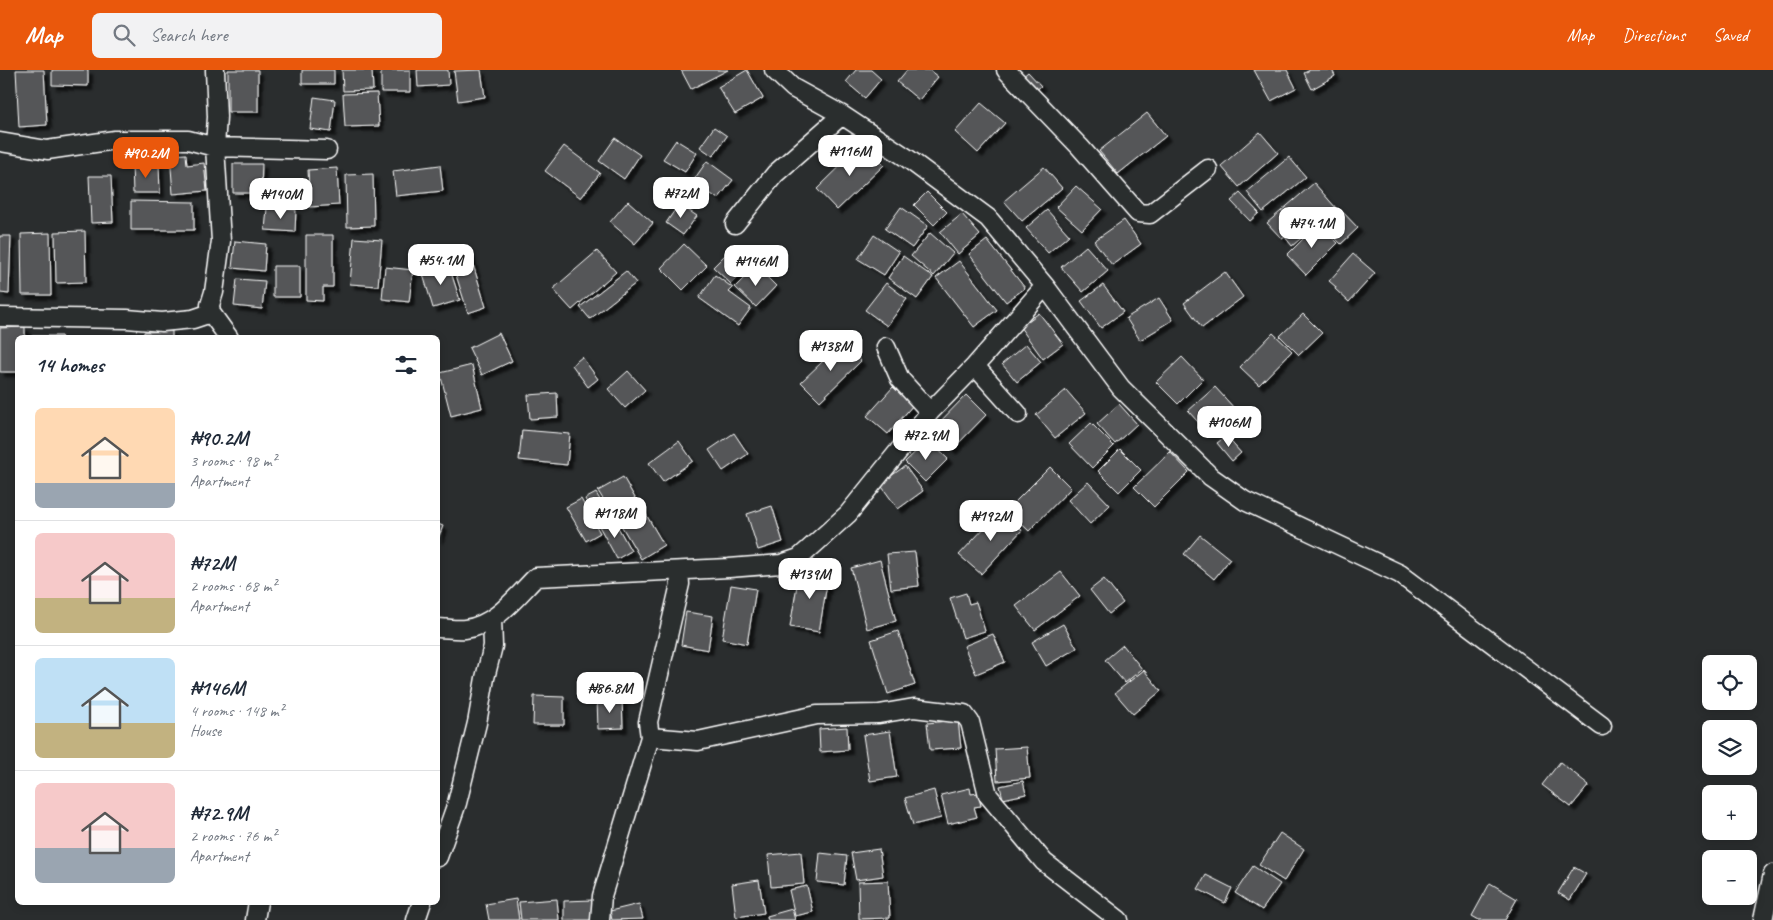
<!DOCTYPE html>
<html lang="en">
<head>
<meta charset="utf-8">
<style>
	body { margin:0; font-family:Caveat,sans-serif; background:#f2f2f3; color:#1f2937; height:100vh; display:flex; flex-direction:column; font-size:19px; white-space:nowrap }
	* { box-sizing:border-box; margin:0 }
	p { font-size:16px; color:#747a83 }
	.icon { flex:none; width:28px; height:28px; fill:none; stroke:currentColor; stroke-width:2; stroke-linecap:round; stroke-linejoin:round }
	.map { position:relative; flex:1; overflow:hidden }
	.sheet { position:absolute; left:15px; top:265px; width:425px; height:570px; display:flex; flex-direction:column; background:#fff; border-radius:8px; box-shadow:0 2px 8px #0003 }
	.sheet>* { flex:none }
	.buttons { position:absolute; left:1702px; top:585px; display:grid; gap:10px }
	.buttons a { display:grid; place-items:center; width:55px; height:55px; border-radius:8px; background:#fff; box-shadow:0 2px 8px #0003; font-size:25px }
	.price { position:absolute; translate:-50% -42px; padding:0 11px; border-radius:10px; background:#fff; color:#222; font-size:16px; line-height:32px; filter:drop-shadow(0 1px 2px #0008) }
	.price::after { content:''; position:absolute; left:50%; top:30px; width:15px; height:11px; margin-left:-8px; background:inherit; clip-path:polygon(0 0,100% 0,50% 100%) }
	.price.on { background:#ea580c; color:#fff }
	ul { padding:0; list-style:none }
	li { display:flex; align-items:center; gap:15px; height:125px; padding:0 20px }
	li+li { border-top:1px solid #e0e1e3 }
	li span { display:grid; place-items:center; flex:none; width:140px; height:100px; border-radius:8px; color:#555 }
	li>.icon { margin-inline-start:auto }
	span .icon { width:60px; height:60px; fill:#fffc; stroke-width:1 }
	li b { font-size:21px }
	h2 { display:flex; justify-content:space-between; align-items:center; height:60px; padding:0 20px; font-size:21px }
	header { display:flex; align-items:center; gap:30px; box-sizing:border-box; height:70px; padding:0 25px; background:#ea580c; color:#fff }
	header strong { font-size:24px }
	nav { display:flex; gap:28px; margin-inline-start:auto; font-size:18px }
	.search { width:350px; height:45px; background:#f2f2f3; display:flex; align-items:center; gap:12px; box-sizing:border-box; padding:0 18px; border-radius:8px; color:#747a83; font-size:19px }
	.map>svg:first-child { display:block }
	.building { fill:#555758; stroke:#fff; filter:url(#shadow) }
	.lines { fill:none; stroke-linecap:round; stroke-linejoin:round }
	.minor-casing { stroke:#fff; stroke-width:21 }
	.minor { stroke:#2a2d2e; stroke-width:18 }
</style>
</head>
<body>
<header>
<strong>Map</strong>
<div class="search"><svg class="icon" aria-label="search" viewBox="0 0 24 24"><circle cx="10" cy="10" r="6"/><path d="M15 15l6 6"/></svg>Search here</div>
<nav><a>Map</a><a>Directions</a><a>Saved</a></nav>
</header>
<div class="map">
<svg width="1773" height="850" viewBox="0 0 1773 850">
	<defs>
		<filter id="shadow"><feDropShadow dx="4.5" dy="4.5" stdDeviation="1" flood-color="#0009"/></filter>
	</defs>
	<rect width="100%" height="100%" fill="#2a2d2e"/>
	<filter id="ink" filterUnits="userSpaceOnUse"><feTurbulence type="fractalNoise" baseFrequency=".02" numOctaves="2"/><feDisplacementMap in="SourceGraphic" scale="10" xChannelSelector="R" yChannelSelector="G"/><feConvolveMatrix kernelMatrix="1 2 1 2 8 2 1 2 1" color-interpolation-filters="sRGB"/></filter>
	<g filter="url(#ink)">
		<path class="building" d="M 16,0 L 44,0 L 47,55 L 19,57 Z
			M 52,0 L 88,0 L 88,16 L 52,15 Z
			M 228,0 L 258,0 L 258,42 L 228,42 Z
			M 302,0 L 334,0 L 334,14 L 302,14 Z
			M 342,0 L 372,0 L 373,20 L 343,21 Z
			M 381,0 L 410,0 L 410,22 L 381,22 Z
			M 417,0 L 448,0 L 449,15 L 418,17 Z
			M 481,0 L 485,27 L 458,31 L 454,1 Z
			M 681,0 L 728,0 L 691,19 Z
			M 747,0 L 763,28 L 735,44 L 718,17 Z
			M 856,0 L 871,0 L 881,9 L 865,28 L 846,12 Z
			M 907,0 L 929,0 L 938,7 L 919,30 L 897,12 Z
			M 1254,0 L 1287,0 L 1296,18 L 1271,31 Z
			M 1310,0 L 1332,0 L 1335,6 L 1312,19 L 1304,3 Z
			M 1028,2 L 1041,16 L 1034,22 L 1021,8 Z
			M 377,23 L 379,56 L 345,57 L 343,24 Z
			M 314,27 L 335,30 L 331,62 L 310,59 Z
			M 981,33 L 1005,53 L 978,83 L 955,62 Z
			M 1147,43 L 1166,66 L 1118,104 L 1099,81 Z
			M 714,57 L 727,66 L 713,86 L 700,77 Z
			M 1260,62 L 1278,83 L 1239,117 L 1221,96 Z
			M 615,68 L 640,85 L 624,109 L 599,91 Z
			M 676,70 L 697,83 L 685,102 L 663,89 Z
			M 863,74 L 884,95 L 837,140 L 817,119 Z
			M 564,76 L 600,103 L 581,128 L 545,101 Z
			M 186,84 L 187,95 L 204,93 L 207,121 L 173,124 L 170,85 Z
			M 1289,87 L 1306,107 L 1263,142 L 1247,122 Z
			M 707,91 L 733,110 L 718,129 L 693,111 Z
			M 132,94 L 159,94 L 160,123 L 133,123 Z
			M 233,94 L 262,94 L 261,123 L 233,123 Z
			M 440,95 L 443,121 L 396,126 L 393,101 Z
			M 1044,97 L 1062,118 L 1022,151 L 1004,131 Z
			M 337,98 L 339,135 L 310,137 L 308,100 Z
			M 373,104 L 374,156 L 347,157 L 346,105 Z
			M 89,106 L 111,106 L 113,152 L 91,153 Z
			M 1314,113 L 1336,138 L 1292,176 L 1285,167 L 1282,169 L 1267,153 Z
			M 1076,116 L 1102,139 L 1082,160 L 1056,137 Z
			M 927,122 L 947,142 L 934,155 L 914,135 Z
			M 1240,123 L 1259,143 L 1250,151 L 1231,131 Z
			M 131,131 L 194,132 L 194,160 L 131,160 Z
			M 628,131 L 653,153 L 635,174 L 610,152 Z
			M 679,134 L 697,146 L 683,165 L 666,153 Z
			M 901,137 L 928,156 L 912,178 L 885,159 Z
			M 267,138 L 296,140 L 295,162 L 265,160 Z
			M 1340,139 L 1358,158 L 1341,174 L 1323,155 Z
			M 1047,140 L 1069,165 L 1048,183 L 1026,158 Z
			M 962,144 L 980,165 L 958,184 L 940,162 Z
			M 1124,150 L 1141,174 L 1112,195 L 1094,171 Z
			M 1318,154 L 1338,173 L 1306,205 L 1287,185 Z
			M 85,161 L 86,212 L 56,213 L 55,162 Z
			M 50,163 L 51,225 L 22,225 L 21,164 Z
			M 930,163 L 953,183 L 934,206 L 911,186 Z
			M 306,165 L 333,165 L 333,217 L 323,217 L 323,231 L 306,230 Z
			M 874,165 L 899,182 L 884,205 L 858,189 Z
			M 0,166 L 11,166 L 9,224 L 0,223 Z
			M 354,168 L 382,170 L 378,216 L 350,214 Z
			M 987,170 L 1025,218 L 1006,232 L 969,184 Z
			M 235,171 L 266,174 L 264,201 L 232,198 Z
			M 684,174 L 707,196 L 683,220 L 661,198 Z
			M 1086,176 L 1108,201 L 1083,222 L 1061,197 Z
			M 468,178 L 486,237 L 468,243 L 449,183 Z
			M 597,181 L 616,202 L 572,240 L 553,219 Z
			M 729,181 L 746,198 L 731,214 L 713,197 Z
			M 1353,184 L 1375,203 L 1349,232 L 1335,219 L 1336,217 L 1329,211 Z
			M 903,186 L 933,207 L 917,229 L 888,208 Z
			M 959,191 L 997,240 L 974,257 L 936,208 Z
			M 448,193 L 460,230 L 433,238 L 422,201 Z
			M 273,196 L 300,196 L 300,227 L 273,227 Z
			M 756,196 L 776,216 L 756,237 L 735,217 Z
			M 385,197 L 413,200 L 409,232 L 382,229 Z
			M 626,201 L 636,213 L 590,249 L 580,237 Z
			M 1225,202 L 1243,227 L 1202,258 L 1184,233 Z
			M 715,205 L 733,218 L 729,222 L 751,238 L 738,256 L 699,228 Z
			M 237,209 L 265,211 L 262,239 L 234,236 Z
			M 886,213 L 907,229 L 887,256 L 865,240 Z
			M 1103,215 L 1123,242 L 1101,258 L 1081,231 Z
			M 1159,228 L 1173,250 L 1140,270 L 1126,248 Z
			M 1039,243 L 1063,274 L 1043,289 L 1020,257 Z
			M 1303,244 L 1322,263 L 1299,285 L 1280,266 Z
			M 25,257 L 25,268 L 18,268 L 18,302 L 0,302 L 0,258 Z
			M 172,261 L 172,268 L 144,268 L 144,262 Z
			M 499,263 L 512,291 L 482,305 L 469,278 Z
			M 1273,263 L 1292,281 L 1259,315 L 1240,297 Z
			M 32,266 L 61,266 L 62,268 L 32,268 Z
			M 843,272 L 861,291 L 820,331 L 801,312 Z
			M 1026,274 L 1041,292 L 1017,312 L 1002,294 Z
			M 582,287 L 598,309 L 588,317 L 572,295 Z
			M 1182,287 L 1203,309 L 1178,334 L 1156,312 Z
			M 472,295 L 482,338 L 451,346 L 440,303 Z
			M 628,301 L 645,320 L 625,338 L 608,319 Z
			M 893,317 L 913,335 L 888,364 L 867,346 Z
			M 1215,317 L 1235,339 L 1208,363 L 1188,341 Z
			M 1066,320 L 1086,343 L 1055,368 L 1036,345 Z
			M 557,323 L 558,347 L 530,349 L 528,325 Z
			M 966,325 L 986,345 L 952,380 L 932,360 Z
			M 1119,334 L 1137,354 L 1115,374 L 1097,354 Z
			M 1091,353 L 1114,376 L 1092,398 L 1069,374 Z
			M 522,360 L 570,364 L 567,395 L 519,390 Z
			M 734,363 L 748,384 L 723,401 L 709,380 Z
			M 1226,366 L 1241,383 L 1232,391 L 1217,373 Z
			M 928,370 L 948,389 L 925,412 L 905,392 Z
			M 679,371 L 693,391 L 663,412 L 649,393 Z
			M 1120,379 L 1141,400 L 1119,422 L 1098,401 Z
			M 1170,382 L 1189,402 L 1154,437 L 1134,417 Z
			M 905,396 L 923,421 L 898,439 L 880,414 Z
			M 1050,397 L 1071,418 L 1029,461 L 1007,440 Z
			M 623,407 L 635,428 L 611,442 L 598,421 Z
			M 1088,412 L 1110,435 L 1090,454 L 1068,430 Z
			M 596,423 L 609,445 L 598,452 L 585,429 Z
			M 581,429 L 600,463 L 586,471 L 566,437 Z
			M 641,436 L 664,475 L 641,489 L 618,450 Z
			M 772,436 L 783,472 L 758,480 L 747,444 Z
			M 1001,440 L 1022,460 L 981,504 L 959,485 Z
			M 613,448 L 631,481 L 617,489 L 599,456 Z
			M 438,454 L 443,456 L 438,469 Z
			M 1200,465 L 1230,489 L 1214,509 L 1184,484 Z
			M 915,482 L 919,516 L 891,519 L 887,484 Z
			M 880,490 L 896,551 L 867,559 L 851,498 Z
			M 800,497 L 829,502 L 819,562 L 790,557 Z
			M 1061,502 L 1080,526 L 1035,560 L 1016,536 Z
			M 1104,509 L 1123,533 L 1109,544 L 1090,520 Z
			M 731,515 L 756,519 L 747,574 L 722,569 Z
			M 966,523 L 969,534 L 976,532 L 985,561 L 963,568 L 950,528 Z
			M 686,542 L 713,546 L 708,580 L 681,575 Z
			M 1063,554 L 1077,578 L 1046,596 L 1032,572 Z
			M 898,561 L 915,615 L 888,624 L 871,570 Z
			M 993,564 L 1005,592 L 976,604 L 964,576 Z
			M 1123,575 L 1142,599 L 1125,613 L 1105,590 Z
			M 1144,600 L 1161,621 L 1133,644 L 1115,623 Z
			M 534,626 L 564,627 L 564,655 L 533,655 Z
			M 622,628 L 623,658 L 598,659 L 597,629 Z
			M 958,650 L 961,678 L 930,680 L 927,653 Z
			M 847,657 L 848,680 L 820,682 L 819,659 Z
			M 890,661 L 897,707 L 870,711 L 863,665 Z
			M 1027,677 L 1030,708 L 997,711 L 995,679 Z
			M 1560,692 L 1589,715 L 1571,737 L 1542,715 Z
			M 1023,711 L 1026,724 L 1003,729 L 1000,716 Z
			M 970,718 L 971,724 L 978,723 L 981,736 L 974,737 L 977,747 L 948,754 L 941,725 Z
			M 934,720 L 941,748 L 913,755 L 905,728 Z
			M 1280,763 L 1304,779 L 1284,811 L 1259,795 Z
			M 879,779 L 883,806 L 856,810 L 851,783 Z
			M 801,782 L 804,814 L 771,817 L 768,785 Z
			M 820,783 L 847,786 L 844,815 L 817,812 Z
			M 1253,796 L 1280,814 L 1262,840 L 1235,823 Z
			M 1574,797 L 1586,804 L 1570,830 L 1558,823 Z
			M 1206,805 L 1232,818 L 1225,833 L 1198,819 Z
			M 759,810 L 764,843 L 736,847 L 732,814 Z
			M 888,811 L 890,848 L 859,849 L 858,812 Z
			M 1490,813 L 1517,829 L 1505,850 L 1479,850 L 1472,846 Z
			M 807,816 L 813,842 L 795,846 L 789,820 Z
			M 516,829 L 519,850 L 489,850 L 486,834 Z
			M 557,829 L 559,850 L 521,850 L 519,832 Z
			M 593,830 L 593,850 L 564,850 L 564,831 Z
			M 639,834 L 643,849 L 612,850 L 610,841 Z
			M 792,839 L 795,850 L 768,850 L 767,846 Z"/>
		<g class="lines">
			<defs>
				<path id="minor" d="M 774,0 L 793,18 L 842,45 L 907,88 L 988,148 L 1045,216 L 1121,318 L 1211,407 L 1245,431 L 1400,504 L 1602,656
					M 1006,0 L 1080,77 L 1138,143 L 1150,144 L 1208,99
					M 0,72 L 47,80 L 115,70 L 188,70 L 215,77 L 327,80
					M 735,154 L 775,104 L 842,45
					M 211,243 L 229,268
					M 0,247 L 127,249 L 162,252 L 193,249 L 211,243 L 210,235 L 214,222 L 221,171 L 215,77 L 217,47 L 215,0
					M 886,277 L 900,309 L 930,342
					M 975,296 L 1018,344
					M 438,558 C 446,558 456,560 465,559 C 495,556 516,527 536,507 L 729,498 L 781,494 L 799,488 L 848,444 L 930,342 L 975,296 L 1045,216
					M 650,667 L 698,671 L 817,645 L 879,644 L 914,638 L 964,644 L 970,652 L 988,725 L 1044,792 L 1119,850
					M 438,787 L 457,733 L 477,653 L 485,608 L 493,576 L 492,549
					M 255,850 L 258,832
					M 416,850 L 422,832
					M 600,850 L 602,826 L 650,667 L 648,652 L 680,514 L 679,501
					M 1763,850 L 1773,804"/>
			</defs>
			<use href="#minor" class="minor-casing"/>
			<use href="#minor" class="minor"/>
		</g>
	</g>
</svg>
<div class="buttons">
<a><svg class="icon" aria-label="locate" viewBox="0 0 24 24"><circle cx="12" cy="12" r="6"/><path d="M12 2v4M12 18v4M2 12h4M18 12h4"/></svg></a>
<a><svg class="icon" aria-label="layers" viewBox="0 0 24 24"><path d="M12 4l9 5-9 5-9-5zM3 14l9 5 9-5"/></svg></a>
<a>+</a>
<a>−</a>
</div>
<b class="price" style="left:850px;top:107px">₦116M</b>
<b class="price on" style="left:146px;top:109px">₦90.2M</b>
<b class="price" style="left:681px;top:149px">₦72M</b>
<b class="price" style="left:281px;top:150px">₦140M</b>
<b class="price" style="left:1312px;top:179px">₦74.1M</b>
<b class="price" style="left:441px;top:216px">₦54.1M</b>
<b class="price" style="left:756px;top:217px">₦146M</b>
<b class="price" style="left:831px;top:302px">₦138M</b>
<b class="price" style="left:1229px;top:378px">₦106M</b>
<b class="price" style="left:926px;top:391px">₦72.9M</b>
<b class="price" style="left:615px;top:469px">₦118M</b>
<b class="price" style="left:991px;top:472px">₦192M</b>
<b class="price" style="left:810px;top:530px">₦139M</b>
<b class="price" style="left:610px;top:644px">₦86.8M</b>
<section class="sheet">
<h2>14 homes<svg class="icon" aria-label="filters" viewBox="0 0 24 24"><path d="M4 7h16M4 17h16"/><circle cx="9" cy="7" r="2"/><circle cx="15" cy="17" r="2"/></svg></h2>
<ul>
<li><span style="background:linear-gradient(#ffd9b3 75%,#9aa5b1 0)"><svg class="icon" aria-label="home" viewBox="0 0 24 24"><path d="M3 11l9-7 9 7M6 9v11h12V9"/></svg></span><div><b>₦90.2M</b><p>3 rooms · 98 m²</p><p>Apartment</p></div></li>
<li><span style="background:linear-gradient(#f6c9c9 65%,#c2b280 0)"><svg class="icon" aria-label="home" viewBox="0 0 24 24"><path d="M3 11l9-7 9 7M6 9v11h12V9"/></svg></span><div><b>₦72M</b><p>2 rooms · 68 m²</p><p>Apartment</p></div></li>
<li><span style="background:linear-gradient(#bfe0f5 65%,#c2b280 0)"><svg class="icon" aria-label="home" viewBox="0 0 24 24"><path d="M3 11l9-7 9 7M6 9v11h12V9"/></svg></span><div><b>₦146M</b><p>4 rooms · 148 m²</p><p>House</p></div></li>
<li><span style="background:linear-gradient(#f6c9c9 65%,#9aa5b1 0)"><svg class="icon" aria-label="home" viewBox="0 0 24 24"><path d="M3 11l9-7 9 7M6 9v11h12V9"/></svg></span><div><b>₦72.9M</b><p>2 rooms · 76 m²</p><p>Apartment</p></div></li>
</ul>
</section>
</div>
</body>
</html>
